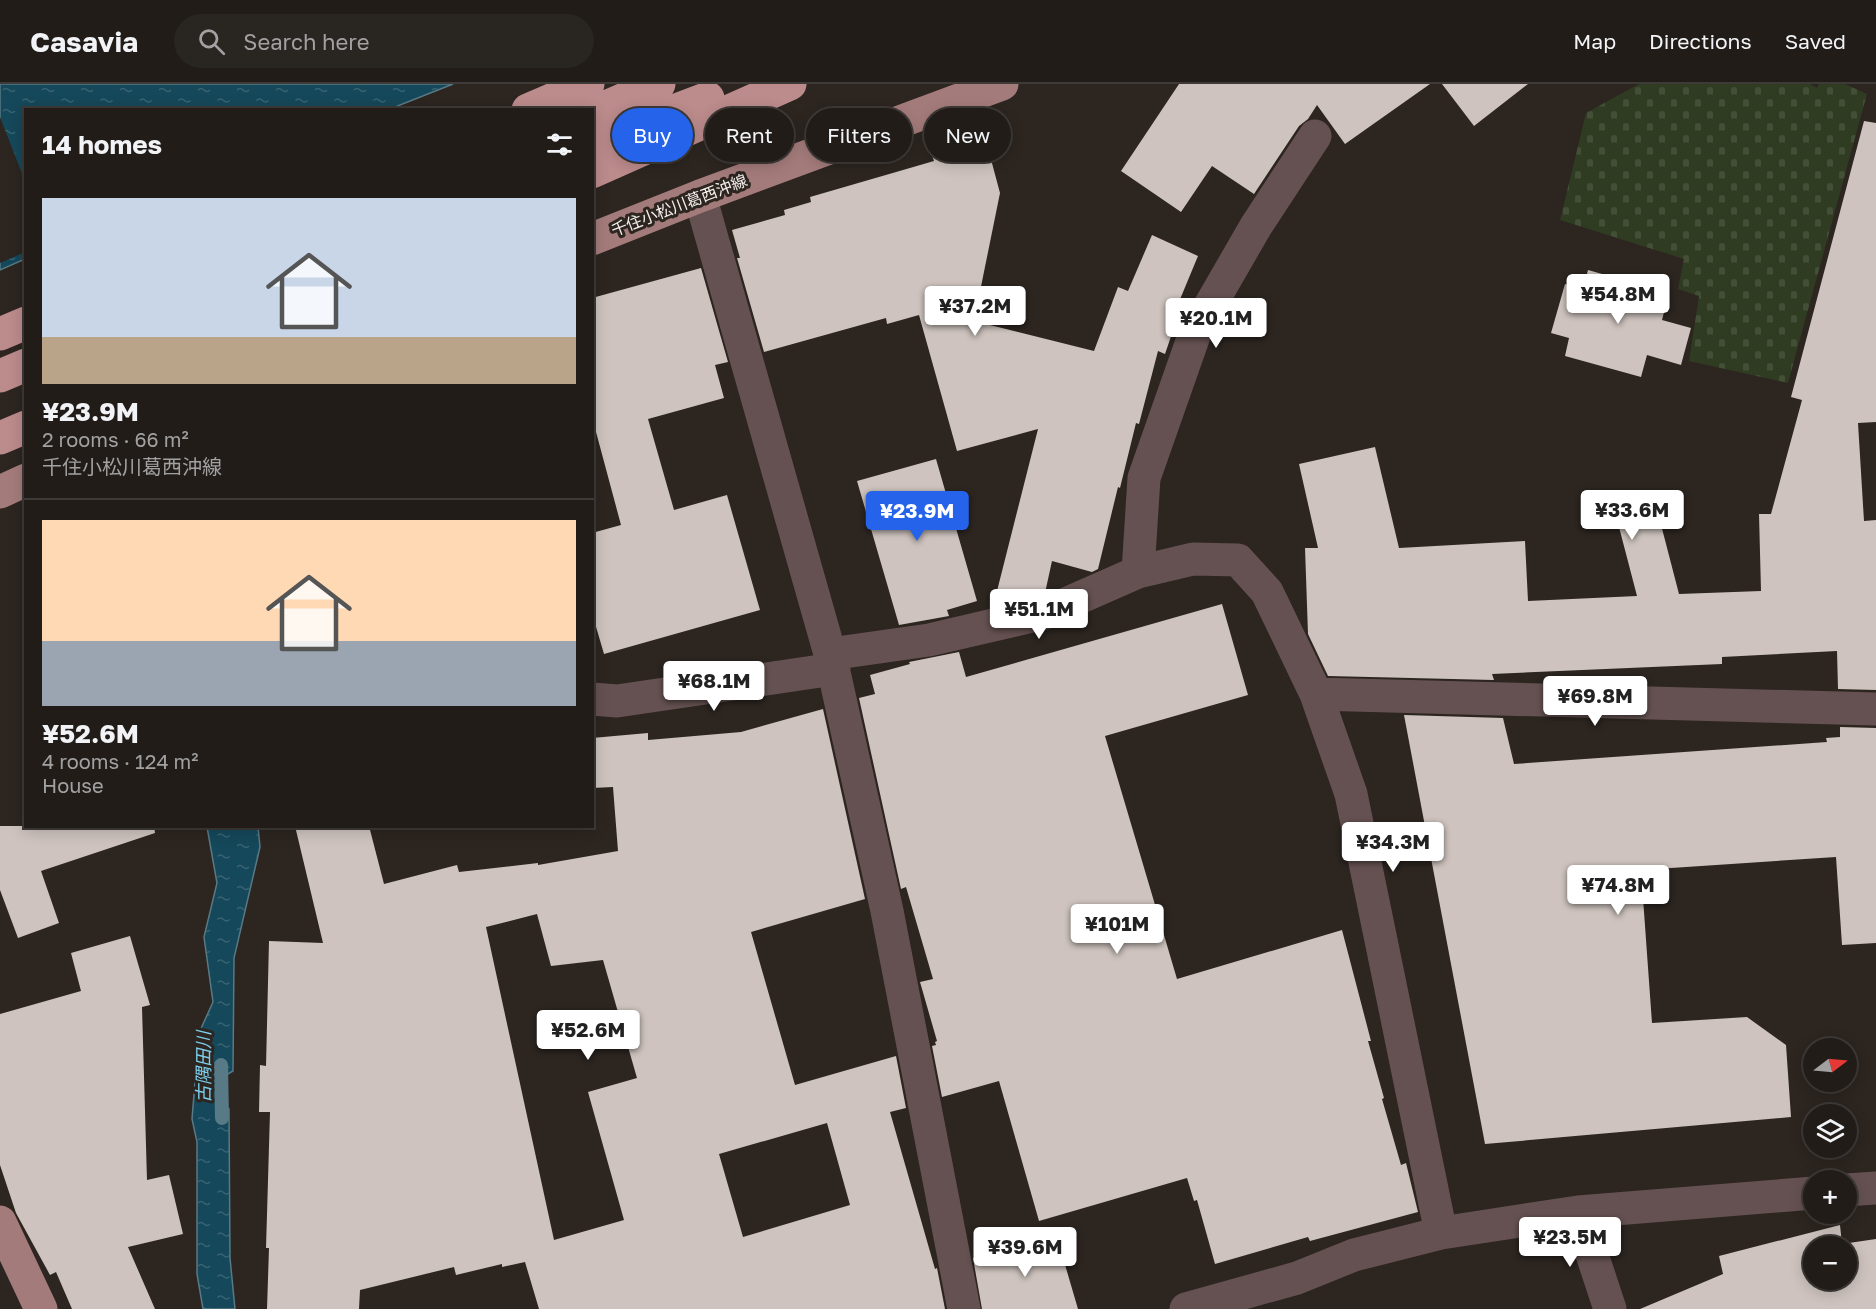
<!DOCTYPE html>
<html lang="en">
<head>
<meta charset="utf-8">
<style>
	body { margin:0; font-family:"Golos Text","Noto Sans JP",sans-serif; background:#292521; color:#f1f3f6; height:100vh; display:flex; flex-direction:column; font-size:22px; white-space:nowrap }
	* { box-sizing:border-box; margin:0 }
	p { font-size:20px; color:#a2a1a2 }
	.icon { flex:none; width:33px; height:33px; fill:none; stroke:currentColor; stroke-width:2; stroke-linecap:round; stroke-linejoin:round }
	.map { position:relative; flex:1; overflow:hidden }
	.drawer { position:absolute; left:24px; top:24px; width:570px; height:720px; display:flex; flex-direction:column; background:#211c18; border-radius:0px; box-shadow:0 3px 15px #0003,0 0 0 2px #3e3a37 }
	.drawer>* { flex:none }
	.hud { position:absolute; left:612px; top:24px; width:570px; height:54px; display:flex; gap:12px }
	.needle { width:39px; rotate:74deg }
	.fabs { position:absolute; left:1803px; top:954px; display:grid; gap:12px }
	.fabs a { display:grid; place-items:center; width:54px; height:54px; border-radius:50%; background:#211c18; box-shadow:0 3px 15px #0003,0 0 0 2px #3e3a37; font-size:30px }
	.price { position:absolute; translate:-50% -51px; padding:0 14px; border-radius:6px; background:#fff; color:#222; font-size:20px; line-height:39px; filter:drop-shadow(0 2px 3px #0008) }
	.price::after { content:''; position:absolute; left:50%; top:36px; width:18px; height:14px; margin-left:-9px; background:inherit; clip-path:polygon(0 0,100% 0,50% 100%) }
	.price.on { background:#2563eb; color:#fff }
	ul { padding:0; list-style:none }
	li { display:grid; align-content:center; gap:12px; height:318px; padding:0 18px }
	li+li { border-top:2px solid #3e3a37 }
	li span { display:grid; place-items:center; height:186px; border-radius:0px; color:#555 }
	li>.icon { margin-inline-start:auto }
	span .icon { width:108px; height:108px; fill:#fffc; stroke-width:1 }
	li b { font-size:26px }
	h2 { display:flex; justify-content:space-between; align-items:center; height:72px; padding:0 18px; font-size:26px }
	.tag { padding:0 21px; border-radius:27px; background:#211c18; box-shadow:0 3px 15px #0003,0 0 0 2px #3e3a37; font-size:21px; line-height:54px }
	.tag.on { background:#2563eb; color:#fff }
	header { display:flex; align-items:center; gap:36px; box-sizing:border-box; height:84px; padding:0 30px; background:#211c18; border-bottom:2px solid #3e3a37 }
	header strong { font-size:28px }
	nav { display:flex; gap:33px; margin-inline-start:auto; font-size:21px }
	.search { width:420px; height:54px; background:#292521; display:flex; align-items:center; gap:15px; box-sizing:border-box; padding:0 21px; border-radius:33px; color:#a2a1a2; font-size:22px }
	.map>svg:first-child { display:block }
	.cemetery { fill:url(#cemetery-stones) }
	.water { fill:url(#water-ripples); stroke:#587a86; stroke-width:1.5 }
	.pier { fill:#2c2520 }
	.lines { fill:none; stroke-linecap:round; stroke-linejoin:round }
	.stream { stroke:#587a86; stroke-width:14 }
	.building { fill:#cec3be; fill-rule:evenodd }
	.street { stroke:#655151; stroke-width:33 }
	.primary { stroke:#a47b7b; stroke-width:33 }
	.highway { stroke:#bc8b8c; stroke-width:33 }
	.labels { text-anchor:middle; stroke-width:6; stroke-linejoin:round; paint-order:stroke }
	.street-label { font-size:16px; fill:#f5f0ed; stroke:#2c2520 }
	.water-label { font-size:18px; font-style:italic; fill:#7dceed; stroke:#2c2520 }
</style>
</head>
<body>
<header>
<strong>Casavia</strong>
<div class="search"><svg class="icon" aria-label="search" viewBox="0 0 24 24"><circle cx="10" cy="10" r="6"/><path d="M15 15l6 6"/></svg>Search here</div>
<nav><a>Map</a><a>Directions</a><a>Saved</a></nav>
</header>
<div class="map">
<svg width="1876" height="1225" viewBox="0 0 1876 1225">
	<defs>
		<pattern id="cemetery-stones" width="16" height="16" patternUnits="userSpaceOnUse" patternTransform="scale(1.5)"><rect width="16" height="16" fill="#2f3c21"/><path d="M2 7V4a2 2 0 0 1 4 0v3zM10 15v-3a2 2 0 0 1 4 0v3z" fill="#444f37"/></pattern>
		<pattern id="water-ripples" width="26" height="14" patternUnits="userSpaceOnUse" patternTransform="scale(1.5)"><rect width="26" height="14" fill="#15485a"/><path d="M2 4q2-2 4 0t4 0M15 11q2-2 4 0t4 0" fill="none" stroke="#386372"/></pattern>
	</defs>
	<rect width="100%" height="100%" fill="#2c2520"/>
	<path class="cemetery" d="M 1639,0 L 1810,0 L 1817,4 L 1819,0 L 1845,0 L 1867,10 L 1788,299 L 1689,277 L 1699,212 L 1678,205 L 1684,175 L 1560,136 L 1586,29 Z"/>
	<path class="water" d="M 0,0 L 453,0 L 390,25 L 26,26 L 25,175 L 0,186 Z
		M 207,743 L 258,743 L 260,763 L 234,874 L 233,987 L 221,994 L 221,1017 L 229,1025 L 230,1174 L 235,1225 L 203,1225 L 197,1190 L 197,1058 L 192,1035 L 199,949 L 213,918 L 204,853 L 217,799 Z"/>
	<path class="pier" d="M 0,33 L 26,100 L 25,168 L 0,179 Z"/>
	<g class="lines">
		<path class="stream" d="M 221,981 L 222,1034"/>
	</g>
	<path class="building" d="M 1179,0 L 1430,0 L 1345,60 L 1317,21 L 1308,35 L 1299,42 L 1254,110 L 1212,82 L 1181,128 L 1121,87 Z
		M 1442,0 L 1528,0 L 1474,42 Z
		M 1864,37 L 1876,39 L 1876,338 L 1858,339 L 1864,437 L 1876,436 L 1876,606 L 1838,605 L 1837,567 L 1722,573 L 1722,580 L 1492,590 L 1494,596 L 1328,592 L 1308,550 L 1305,464 L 1318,464 L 1299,380 L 1375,363 L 1399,464 L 1525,457 L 1528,517 L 1637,512 L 1619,443 L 1659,433 L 1679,510 L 1761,507 L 1759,430 L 1771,430 L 1802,316 L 1791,313 Z
		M 985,53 L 1000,109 L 974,237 L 1094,267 L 1118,203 L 1128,207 L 1152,151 L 1198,172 L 1176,225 L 1180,226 L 1165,270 L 1158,267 L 1139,340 L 1136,339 L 1120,404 L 1118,403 L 1098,485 L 1092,488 L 1052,477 L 1045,509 L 1024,515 L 997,507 L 1038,345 L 957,367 L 919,231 L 887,240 L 886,234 L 764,268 L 737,174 L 740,174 L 732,146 L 785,131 L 784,126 L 811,118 L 810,113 L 934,77 L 931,68 Z
		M 701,184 L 728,278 L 715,281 L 724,314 L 648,335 L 674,426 L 727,411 L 760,526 L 604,570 L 592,529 L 592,449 L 621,441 L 592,333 L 592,214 Z
		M 1588,186 L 1669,209 L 1662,236 L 1691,244 L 1681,281 L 1647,271 L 1641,293 L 1565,272 L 1569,254 L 1551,249 L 1565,200 L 1583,205 Z
		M 936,375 L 977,517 L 947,526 L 949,532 L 899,541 L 857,397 Z
		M 1222,520 L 1248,611 L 1105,652 L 1177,895 L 1342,846 L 1371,957 L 1368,957 L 1384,1014 L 1382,1015 L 1401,1081 L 1406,1079 L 1418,1128 L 1310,1157 L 1308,1153 L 1215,1180 L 1197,1116 L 1194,1117 L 1187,1094 L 1039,1137 L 999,997 L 942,1013 L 932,962 L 936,961 L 935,958 L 937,957 L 920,898 L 933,895 L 906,803 L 901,805 L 859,614 L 875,610 L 870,591 L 910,580 L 909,578 L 959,568 L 966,593 Z
		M 823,625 L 865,815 L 751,848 L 795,1001 L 896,972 L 906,1024 L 890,1028 L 935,1185 L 937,1184 L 945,1225 L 539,1225 L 525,1178 L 502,1183 L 502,1180 L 456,1191 L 454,1183 L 360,1206 L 359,1225 L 267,1225 L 269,1164 L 266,1164 L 270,1028 L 259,1028 L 260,981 L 266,982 L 269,857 L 323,859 L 295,742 L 369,742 L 384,800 L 457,781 L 459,788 L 538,779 L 538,781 L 618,767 L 613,703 L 592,704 L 592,654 L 648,649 L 648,656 L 741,648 ZM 537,830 L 551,882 L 603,876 L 637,994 L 588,1008 L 624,1136 L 554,1156 L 486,843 ZM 827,1039 L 850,1121 L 743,1153 L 719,1070 Z
		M 1404,631 L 1503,634 L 1514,680 L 1827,658 L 1826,654 L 1840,653 L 1840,643 L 1876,644 L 1876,859 L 1842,861 L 1836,773 L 1641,786 L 1652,939 L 1747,933 L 1786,961 L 1791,1033 L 1485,1060 Z
		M 0,742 L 154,742 L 155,749 L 41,787 L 59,839 L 18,854 L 0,806 Z
		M 130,852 L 150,921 L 142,923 L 147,1096 L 169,1091 L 183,1150 L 128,1163 L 155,1225 L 72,1225 L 56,1188 L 50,1191 L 16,1129 L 0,1081 L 0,930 L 81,907 L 71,869 Z
		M 1840,1141 L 1842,1160 L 1876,1155 L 1876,1225 L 1640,1225 L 1723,1190 L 1719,1172 ZM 1814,1162 L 1846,1162 L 1846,1196 L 1814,1196 Z
		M 1056,1150 L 1078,1225 L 982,1225 L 973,1174 Z"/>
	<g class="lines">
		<path class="street" d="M 700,112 L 830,570 L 887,827 L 964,1225
			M 1138,488 L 1144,394 L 1196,246 L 1256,142 L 1315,52
			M 830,570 L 929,556 L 1045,529 L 1138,488 L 1193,475 L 1238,476 L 1267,508 L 1316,610 L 1351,710 L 1441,1149
			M 1316,610 L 1876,625
			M 592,615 L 617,617 L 834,585
			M 1846,1106 L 1876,1104
			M 1578,1128 L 1610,1225
			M 1186,1225 L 1297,1194 L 1354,1171 L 1441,1149 L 1578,1128 L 1814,1109"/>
		<path class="primary" d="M 592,155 L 700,112 L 1002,0
			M 0,408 L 26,396
			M 0,1138 L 41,1225"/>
		<path class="highway" d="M 528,26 L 588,0
			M 592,29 L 659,0
			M 592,58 L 708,14
			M 592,88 L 790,0
			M 0,250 L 26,239
			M 0,292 L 26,281
			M 0,354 L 26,343"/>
	</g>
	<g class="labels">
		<g class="street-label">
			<text transform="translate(679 121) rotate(-21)" y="6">千住小松川葛西沖線</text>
		</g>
		<g class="water-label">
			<text transform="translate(204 983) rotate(-90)" y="6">古隅田川</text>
		</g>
	</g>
</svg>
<div class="fabs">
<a><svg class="needle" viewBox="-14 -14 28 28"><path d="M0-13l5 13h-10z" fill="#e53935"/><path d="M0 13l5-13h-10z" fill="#a2a1a2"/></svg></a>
<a><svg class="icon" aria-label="layers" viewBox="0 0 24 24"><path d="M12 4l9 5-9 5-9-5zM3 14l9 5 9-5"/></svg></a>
<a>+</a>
<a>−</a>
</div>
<b class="price" style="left:1618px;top:241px">¥54.8M</b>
<b class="price" style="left:975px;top:253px">¥37.2M</b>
<b class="price" style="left:1216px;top:265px">¥20.1M</b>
<b class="price" style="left:1632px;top:457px">¥33.6M</b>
<b class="price on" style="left:917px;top:458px">¥23.9M</b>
<b class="price" style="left:1039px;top:556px">¥51.1M</b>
<b class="price" style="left:714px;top:628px">¥68.1M</b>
<b class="price" style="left:1595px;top:643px">¥69.8M</b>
<b class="price" style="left:1393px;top:789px">¥34.3M</b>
<b class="price" style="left:1618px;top:832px">¥74.8M</b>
<b class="price" style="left:1117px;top:871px">¥101M</b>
<b class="price" style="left:588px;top:977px">¥52.6M</b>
<b class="price" style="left:1570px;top:1184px">¥23.5M</b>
<b class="price" style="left:1025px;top:1194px">¥39.6M</b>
<div class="hud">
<a class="tag on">Buy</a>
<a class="tag">Rent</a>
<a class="tag">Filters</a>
<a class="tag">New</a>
</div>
<section class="drawer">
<h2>14 homes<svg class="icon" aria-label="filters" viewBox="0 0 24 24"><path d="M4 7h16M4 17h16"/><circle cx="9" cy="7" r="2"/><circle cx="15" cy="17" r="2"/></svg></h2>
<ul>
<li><span style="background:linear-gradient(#c9d6e8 75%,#b9a48a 0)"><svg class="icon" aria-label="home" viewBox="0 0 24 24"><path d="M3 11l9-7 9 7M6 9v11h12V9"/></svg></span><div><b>¥23.9M</b><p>2 rooms · 66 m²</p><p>千住小松川葛西沖線</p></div></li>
<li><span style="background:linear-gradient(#ffd9b3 65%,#9aa5b1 0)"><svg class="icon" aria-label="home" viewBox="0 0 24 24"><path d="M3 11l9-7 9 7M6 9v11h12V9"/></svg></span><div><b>¥52.6M</b><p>4 rooms · 124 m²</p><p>House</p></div></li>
</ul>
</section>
</div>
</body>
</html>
